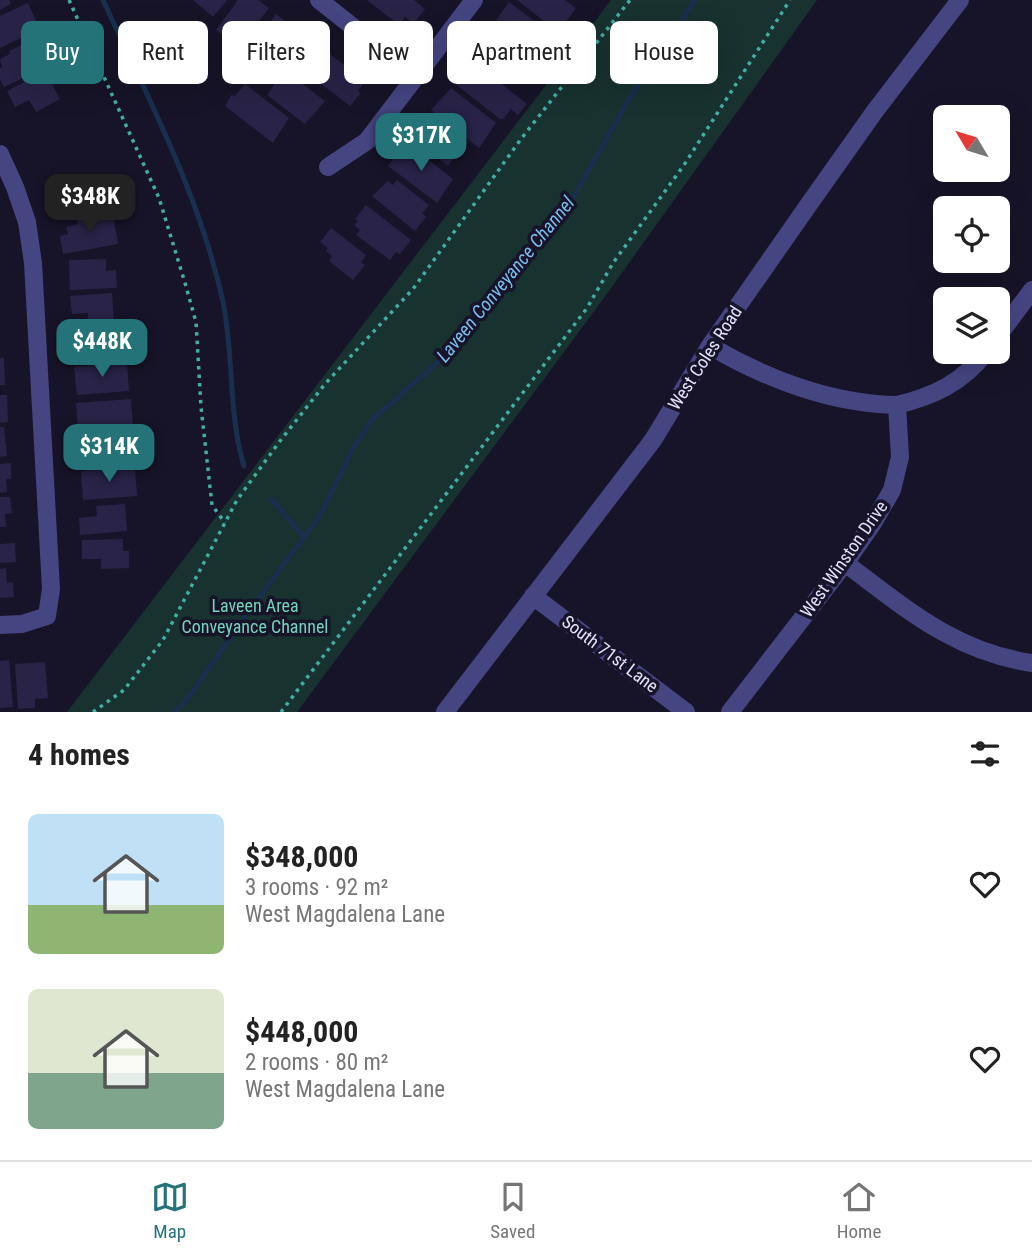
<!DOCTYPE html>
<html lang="en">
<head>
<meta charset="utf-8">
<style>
	body { margin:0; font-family:"Roboto Condensed",sans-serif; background:#f2f2f2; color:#222; height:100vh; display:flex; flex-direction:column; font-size:26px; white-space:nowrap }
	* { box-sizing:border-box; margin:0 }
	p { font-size:23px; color:#767676 }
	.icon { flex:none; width:38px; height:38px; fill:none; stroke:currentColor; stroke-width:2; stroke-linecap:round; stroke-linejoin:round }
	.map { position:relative; height:712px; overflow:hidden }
	.drawer { display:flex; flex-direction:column; background:#fff; flex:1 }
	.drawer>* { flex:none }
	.banner { position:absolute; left:21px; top:21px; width:990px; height:63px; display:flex; gap:14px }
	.needle { width:46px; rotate:308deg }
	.fabs { position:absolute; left:933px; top:105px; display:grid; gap:14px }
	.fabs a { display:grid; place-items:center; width:77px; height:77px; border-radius:10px; background:#fff; box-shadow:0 7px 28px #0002; font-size:35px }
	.price { position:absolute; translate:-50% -60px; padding:0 16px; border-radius:14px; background:#237379; color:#fff; font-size:23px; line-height:46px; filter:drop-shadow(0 2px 4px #0008) }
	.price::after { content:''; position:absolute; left:50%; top:42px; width:21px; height:16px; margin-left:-10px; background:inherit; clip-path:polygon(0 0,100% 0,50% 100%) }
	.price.active { background:#222; color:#fff }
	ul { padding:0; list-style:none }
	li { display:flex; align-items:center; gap:21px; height:175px; padding:0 28px }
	li span { display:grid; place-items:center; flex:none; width:196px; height:140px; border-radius:10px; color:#555 }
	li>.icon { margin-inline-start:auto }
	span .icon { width:84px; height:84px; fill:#fffc; stroke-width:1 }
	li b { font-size:30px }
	h2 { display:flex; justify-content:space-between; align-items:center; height:84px; padding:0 28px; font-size:30px }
	.chip { padding:0 24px; border-radius:10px; background:#fff; box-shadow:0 7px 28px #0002; font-size:24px; line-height:63px }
	.chip.active { background:#237379; color:#fff }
	.tabs { display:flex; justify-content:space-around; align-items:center; height:98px; border-top:2px solid #e0e0e0; background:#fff; font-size:19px; color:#767676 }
	.tabs a { display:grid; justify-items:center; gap:4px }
	.tabs .active { color:#237379 }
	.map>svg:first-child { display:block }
	.green { fill:#183230 }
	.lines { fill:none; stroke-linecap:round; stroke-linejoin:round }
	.stream { stroke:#182f4e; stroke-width:5 }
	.building { fill:#292347 }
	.path { stroke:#41aea4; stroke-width:3.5; stroke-dasharray:3.5 5; stroke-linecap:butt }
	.minor { stroke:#454582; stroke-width:18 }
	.labels { text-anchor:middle; stroke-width:7; stroke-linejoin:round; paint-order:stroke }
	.street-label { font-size:18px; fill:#e2e0fb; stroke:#171429 }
	.park-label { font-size:18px; fill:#74d3b8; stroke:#171429 }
	.water-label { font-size:19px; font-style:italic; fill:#7bbdee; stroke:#171429 }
</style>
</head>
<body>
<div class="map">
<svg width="1032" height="712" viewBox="0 0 1032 712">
	<rect width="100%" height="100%" fill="#171429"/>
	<path class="green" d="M 611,0 L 817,0 L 604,298 L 297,712 L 67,712 Z"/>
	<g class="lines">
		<path class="stream" d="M 103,0 C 148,98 200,196 223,302 C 234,356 228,413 244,466
			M 272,500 L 305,538
			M 175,712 L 190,695 L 252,607 L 319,517 L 353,448 L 372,420 L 447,354 L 566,210 L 633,92 L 695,0"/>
	</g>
	<path class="building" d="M 0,0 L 9,0 L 11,4 L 0,10 Z
		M 193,0 L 227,0 L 213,17 Z
		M 238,0 L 258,0 L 269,8 L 243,42 L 233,34 L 229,39 L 216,30 Z
		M 367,0 L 414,0 L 425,9 L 413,24 L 405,17 L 399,25 Z
		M 517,0 L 565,0 L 576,8 L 558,32 Z
		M 509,2 L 556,37 L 545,52 L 541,49 L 534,58 L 502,34 L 507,28 L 496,20 Z
		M 28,3 L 40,29 L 0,48 L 0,16 Z
		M 276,14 L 300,32 L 272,70 L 262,63 L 259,67 L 245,56 Z
		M 490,31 L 527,59 L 510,82 L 480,59 L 486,51 L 479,46 Z
		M 41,36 L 55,63 L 4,87 L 0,80 L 0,68 L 2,67 L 0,59 L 10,54 L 9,51 Z
		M 322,48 L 365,81 L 358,91 L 361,93 L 350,106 L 303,70 L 308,61 L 310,63 Z
		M 474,62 L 527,104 L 518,115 L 509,108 L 510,111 L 503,119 L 500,119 L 454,83 L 464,70 Z
		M 284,70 L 325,101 L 305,124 L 267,95 Z
		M 45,71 L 60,99 L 36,112 L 29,100 L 15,107 L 7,91 Z
		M 245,84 L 289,118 L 273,143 L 225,106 L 231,95 L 235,96 Z
		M 451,88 L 496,123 L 479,148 L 431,110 Z
		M 429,116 L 465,143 L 448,166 L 426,149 L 429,146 L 423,141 L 426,137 L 418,131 Z
		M 408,144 L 453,179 L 437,203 L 388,166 L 398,152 Z
		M 397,180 L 429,205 L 422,213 L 426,217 L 415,231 L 372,196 L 388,181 L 393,185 Z
		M 366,205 L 411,240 L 400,254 L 396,252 L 390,260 L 356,235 L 360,230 L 354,225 L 358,221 L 355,219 Z
		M 113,213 L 118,244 L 63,254 L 60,236 L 68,234 L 66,227 L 78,224 L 77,220 Z
		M 331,228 L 366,255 L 361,262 L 365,265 L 353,280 L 329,261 L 332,256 L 326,251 L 328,248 L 320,242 Z
		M 106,259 L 106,271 L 116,270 L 117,288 L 70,290 L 69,260 Z
		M 112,293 L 114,323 L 88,325 L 88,313 L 72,314 L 70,296 Z
		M 112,328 L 114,358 L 72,361 L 71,343 L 87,341 L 86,330 Z
		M 0,358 L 4,358 L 5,385 L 0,385 Z
		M 127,362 L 129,391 L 77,395 L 74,367 Z
		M 0,395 L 7,395 L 8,422 L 0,423 Z
		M 131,399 L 133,427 L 78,431 L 76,403 Z
		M 0,427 L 4,427 L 7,456 L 0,457 Z
		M 126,432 L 128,462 L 82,466 L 80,436 Z
		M 11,463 L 11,479 L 6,479 L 7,492 L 0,493 L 0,464 Z
		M 135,467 L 137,496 L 83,500 L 81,471 Z
		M 0,497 L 10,497 L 12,513 L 5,514 L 6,527 L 0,527 Z
		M 125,504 L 127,531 L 80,535 L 79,518 L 97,516 L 96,506 Z
		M 123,539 L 123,551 L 129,551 L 129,568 L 101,569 L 101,559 L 82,559 L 82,540 Z
		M 15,543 L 16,562 L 0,563 L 0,544 Z
		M 6,568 L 7,583 L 13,582 L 14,597 L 0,598 L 0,569 Z
		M 9,660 L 13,707 L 0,708 L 0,661 Z
		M 45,662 L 48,698 L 35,699 L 35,708 L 18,709 L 15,664 Z"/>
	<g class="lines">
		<path class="path" d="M 69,0 L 159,198 L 185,283 L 196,322 L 201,407 L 212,505 L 225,523
			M 93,712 L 124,690 L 163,640 L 237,500 L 280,441 L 325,384 L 413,289 L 521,139 L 630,0
			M 281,712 L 587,308 L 613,263 L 684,165 L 790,0"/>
		<path class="minor" d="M 319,0 L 416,77
			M 0,154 L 15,187 L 27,222 L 33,263 L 51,589 L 47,616 L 22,624 L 0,625
			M 328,167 L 367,141 L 474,0
			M 998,336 L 1032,290
			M 710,346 C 766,379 832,404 897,405
			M 845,563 C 905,608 955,652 1032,663
			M 533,596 L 686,712
			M 445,712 L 653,440 L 710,346 L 807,207 L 875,111 L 960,0
			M 730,712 L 845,563 L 873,523 L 892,490 L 900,457 L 897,405 C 934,396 962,383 986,352"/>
	</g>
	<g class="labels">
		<g class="street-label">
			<text transform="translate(705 358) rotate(-57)" y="6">West Coles Road</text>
			<text transform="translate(844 559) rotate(-55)" y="6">West Winston Drive</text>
			<text transform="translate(610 654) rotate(37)" y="6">South 71st Lane</text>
		</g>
		<g class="park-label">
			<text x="255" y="612">Laveen Area<tspan x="255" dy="21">Conveyance Channel</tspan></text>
		</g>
		<g class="water-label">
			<text transform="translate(505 279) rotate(-51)" y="7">Laveen Conveyance Channel</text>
		</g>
	</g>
</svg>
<div class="fabs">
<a><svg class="needle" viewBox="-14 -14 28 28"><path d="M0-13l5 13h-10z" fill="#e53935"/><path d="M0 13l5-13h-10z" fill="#767676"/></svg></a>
<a><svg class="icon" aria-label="locate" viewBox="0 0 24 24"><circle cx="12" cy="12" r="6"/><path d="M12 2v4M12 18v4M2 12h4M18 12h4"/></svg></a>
<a><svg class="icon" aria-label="layers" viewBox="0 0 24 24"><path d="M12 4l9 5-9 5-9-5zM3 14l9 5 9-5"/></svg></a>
</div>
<b class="price" style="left:421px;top:173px">$317K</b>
<b class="price active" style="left:90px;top:234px">$348K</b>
<b class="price" style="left:102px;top:379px">$448K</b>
<b class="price" style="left:109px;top:484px">$314K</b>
<div class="banner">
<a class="chip active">Buy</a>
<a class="chip">Rent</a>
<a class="chip">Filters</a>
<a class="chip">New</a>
<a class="chip">Apartment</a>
<a class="chip">House</a>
</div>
</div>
<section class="drawer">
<h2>4 homes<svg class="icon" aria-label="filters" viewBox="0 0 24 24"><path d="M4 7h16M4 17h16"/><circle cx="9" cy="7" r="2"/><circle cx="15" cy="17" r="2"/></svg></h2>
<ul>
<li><span style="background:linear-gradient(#bfe0f5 65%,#8fb573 0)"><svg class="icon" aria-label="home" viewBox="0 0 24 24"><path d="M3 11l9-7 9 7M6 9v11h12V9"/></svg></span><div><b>$348,000</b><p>3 rooms · 92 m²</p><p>West Magdalena Lane</p></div><svg class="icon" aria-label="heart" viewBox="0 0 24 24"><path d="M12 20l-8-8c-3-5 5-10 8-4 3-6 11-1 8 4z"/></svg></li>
<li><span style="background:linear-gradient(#dfe7d0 60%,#7fa58c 0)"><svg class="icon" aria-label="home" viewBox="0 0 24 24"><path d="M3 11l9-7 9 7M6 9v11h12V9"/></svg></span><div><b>$448,000</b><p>2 rooms · 80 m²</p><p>West Magdalena Lane</p></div><svg class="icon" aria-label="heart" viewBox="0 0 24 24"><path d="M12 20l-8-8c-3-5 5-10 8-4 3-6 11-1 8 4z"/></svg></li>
</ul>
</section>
<nav class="tabs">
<a class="active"><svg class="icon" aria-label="map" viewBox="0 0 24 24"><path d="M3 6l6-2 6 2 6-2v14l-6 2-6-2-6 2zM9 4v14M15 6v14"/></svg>Map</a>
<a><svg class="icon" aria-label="saved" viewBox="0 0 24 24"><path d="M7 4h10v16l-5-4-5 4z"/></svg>Saved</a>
<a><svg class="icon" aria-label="home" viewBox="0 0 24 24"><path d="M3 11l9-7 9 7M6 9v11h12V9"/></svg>Home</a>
</nav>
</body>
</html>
